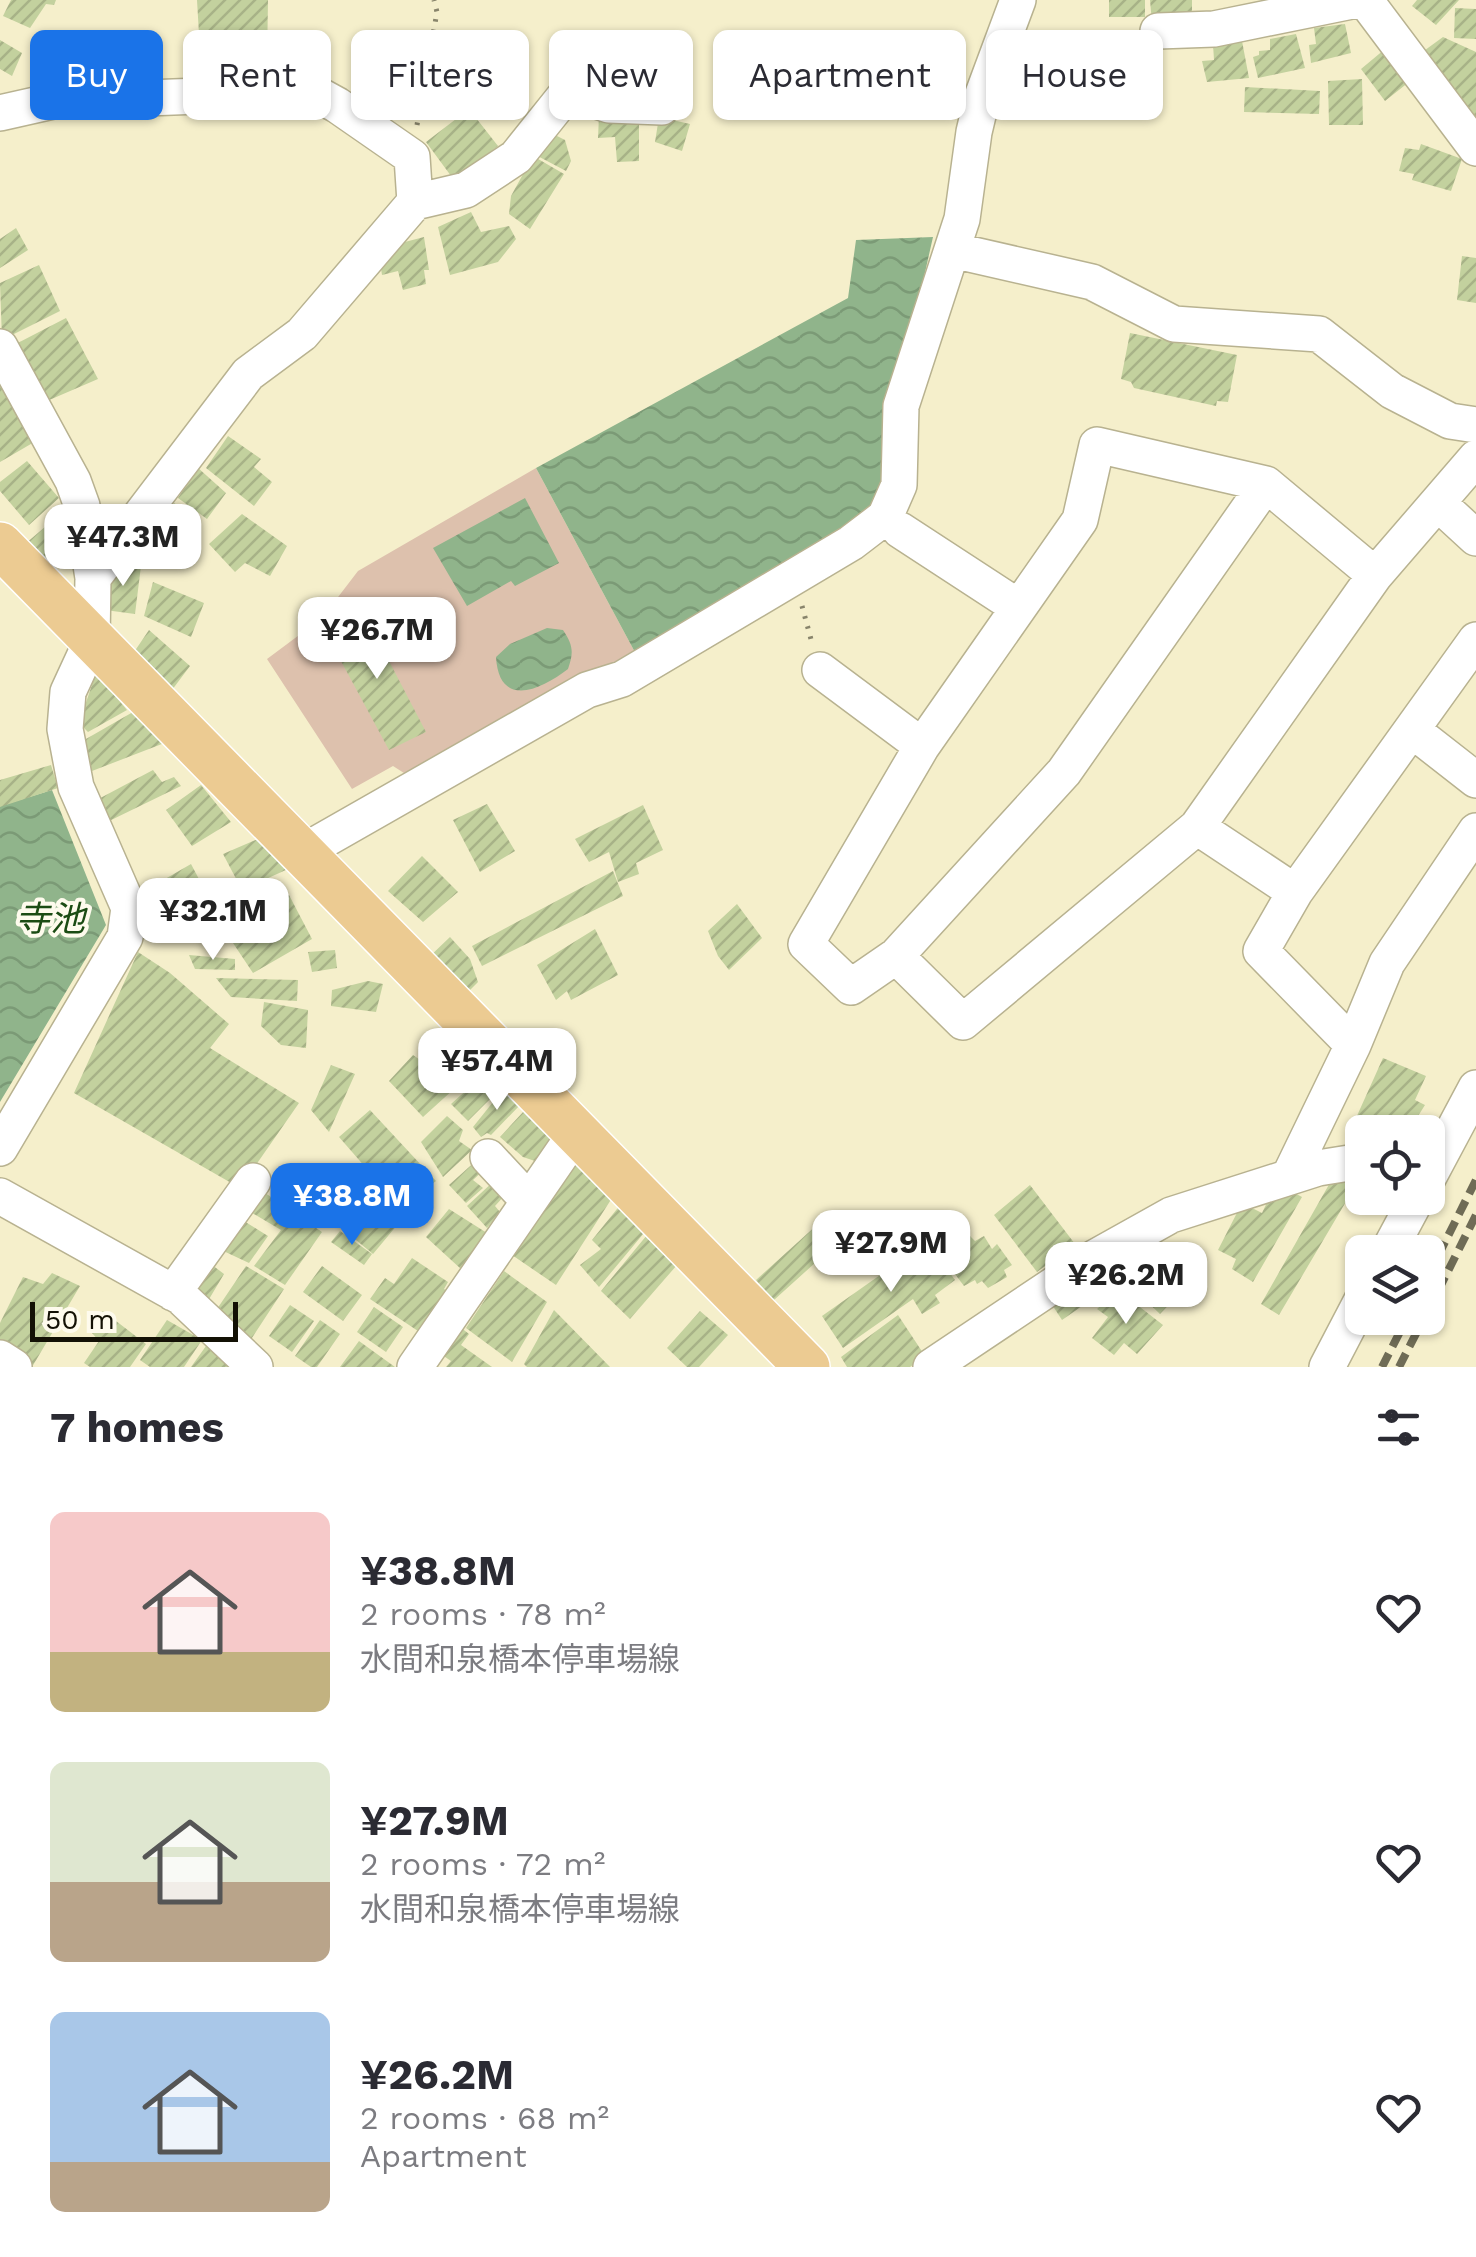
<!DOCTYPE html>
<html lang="en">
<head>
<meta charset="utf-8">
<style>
	body { margin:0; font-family:"Work Sans","Noto Sans JP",sans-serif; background:#f2f2f3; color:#2b2b33; height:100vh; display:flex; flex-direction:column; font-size:38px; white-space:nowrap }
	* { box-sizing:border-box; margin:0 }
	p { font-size:32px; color:#7c7c81 }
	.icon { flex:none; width:55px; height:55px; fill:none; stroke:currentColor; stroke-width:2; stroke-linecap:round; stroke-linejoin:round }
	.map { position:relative; height:1367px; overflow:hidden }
	.details { display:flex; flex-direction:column; background:#fff; flex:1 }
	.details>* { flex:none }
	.guide { position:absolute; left:30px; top:30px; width:1418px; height:90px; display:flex; gap:20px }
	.buttons { position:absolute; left:1345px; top:1115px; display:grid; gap:20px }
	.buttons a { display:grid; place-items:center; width:100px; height:100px; border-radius:15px; background:#fff; box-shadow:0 2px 8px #0004; font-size:50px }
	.scale { position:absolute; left:30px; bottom:25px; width:208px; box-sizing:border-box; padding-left:10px; border:5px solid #131105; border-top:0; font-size:28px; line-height:35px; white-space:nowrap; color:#131105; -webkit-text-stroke:8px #fefbed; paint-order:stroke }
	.price { position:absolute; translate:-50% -85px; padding:0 22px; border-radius:20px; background:#fff; color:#222; font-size:32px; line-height:65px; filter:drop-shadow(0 2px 5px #0008) }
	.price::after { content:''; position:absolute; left:50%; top:60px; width:30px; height:22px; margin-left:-15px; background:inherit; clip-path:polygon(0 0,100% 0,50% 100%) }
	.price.active { background:#1a73e8; color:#fff }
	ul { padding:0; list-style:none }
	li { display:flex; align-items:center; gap:30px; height:250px; padding:0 50px }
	li span { display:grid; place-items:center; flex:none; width:280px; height:200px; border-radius:15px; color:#555 }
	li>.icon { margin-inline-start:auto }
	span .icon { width:120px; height:120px; fill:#fffc; stroke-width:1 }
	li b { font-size:42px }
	h2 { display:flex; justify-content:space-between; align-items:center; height:120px; padding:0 50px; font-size:42px }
	.tag { padding:0 35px; border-radius:15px; background:#fff; box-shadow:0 2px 8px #0004; font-size:35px; line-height:90px }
	.tag.active { background:#1a73e8; color:#fff }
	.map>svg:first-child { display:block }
	.pitch { fill:#ddc1ad }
	.water { fill:url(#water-waves) }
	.building { fill:url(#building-hatch) }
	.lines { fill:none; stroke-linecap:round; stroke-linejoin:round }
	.minor-casing { stroke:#b8b290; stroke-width:38 }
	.major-casing { stroke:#fff; stroke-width:48 }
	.path { stroke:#88846b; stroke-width:5; stroke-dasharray:2.5 8; stroke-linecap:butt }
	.minor { stroke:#fff; stroke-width:35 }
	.major { stroke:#eccb92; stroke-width:45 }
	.rail { stroke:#6f6c56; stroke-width:8; stroke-dasharray:15 8; stroke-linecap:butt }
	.labels { text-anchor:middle; stroke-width:8; stroke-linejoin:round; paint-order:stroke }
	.water-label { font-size:35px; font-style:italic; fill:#1b4c14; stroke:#fefbed }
</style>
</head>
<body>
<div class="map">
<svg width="1476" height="1367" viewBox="0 0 1476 1367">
	<defs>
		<pattern id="water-waves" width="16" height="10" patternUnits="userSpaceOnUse" patternTransform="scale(2.5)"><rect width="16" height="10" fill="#90b48b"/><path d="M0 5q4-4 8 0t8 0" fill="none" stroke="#7b9a76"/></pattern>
		<pattern id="building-hatch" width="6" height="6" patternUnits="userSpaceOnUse" patternTransform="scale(2.5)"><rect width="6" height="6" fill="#c3d19e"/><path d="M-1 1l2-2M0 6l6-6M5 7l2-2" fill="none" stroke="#a7b287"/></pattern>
	</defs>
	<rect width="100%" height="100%" fill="#f5efcb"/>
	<path class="pitch" d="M 536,468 L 637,656 L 523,723 L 404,773 L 393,766 L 352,789 L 267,659 L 322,618 L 358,571 Z"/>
	<path class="water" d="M 933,237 L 894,410 L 877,515 L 637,656 L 536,468 L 848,298 L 856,240 Z
		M 525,498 L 559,563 L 515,586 L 511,581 L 467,606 L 433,548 Z
		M 547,628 L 563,630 C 573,645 574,652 568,669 C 541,690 499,709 496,657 L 510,644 Z
		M 52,790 L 106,925 L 0,1102 L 0,806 Z"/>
	<path class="building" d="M 11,0 L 56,0 L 54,5 L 46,4 L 30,28 L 3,16 Z
		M 197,0 L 268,0 L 267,63 L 201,68 Z
		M 1109,0 L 1145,0 L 1145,17 L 1109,17 Z
		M 1150,0 L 1192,0 L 1192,11 L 1172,13 L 1172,20 L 1152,23 Z
		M 1417,0 L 1459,0 L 1436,25 L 1412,6 Z
		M 1455,8 L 1476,9 L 1476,39 L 1454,38 Z
		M 1345,24 L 1351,53 L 1311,63 L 1309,45 L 1316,44 L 1314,28 Z
		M 1296,34 L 1305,68 L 1258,78 L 1253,57 L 1259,55 L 1259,51 L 1270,50 L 1270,39 Z
		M 1443,37 L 1476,52 L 1476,130 L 1421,53 Z
		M 0,40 L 22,53 L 12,76 L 0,69 Z
		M 1242,41 L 1249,78 L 1207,82 L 1202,61 L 1214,60 L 1213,44 Z
		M 1385,49 L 1409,82 L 1385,101 L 1361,69 Z
		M 581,63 L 602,70 L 596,95 L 577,90 Z
		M 1362,79 L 1363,125 L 1329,125 L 1328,81 Z
		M 1245,87 L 1320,91 L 1319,114 L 1244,112 Z
		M 469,109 L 498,146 L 454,180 L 426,142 Z
		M 599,116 L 639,118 L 639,161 L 617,162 L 615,137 L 598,138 Z
		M 659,117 L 690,124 L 682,151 L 655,142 Z
		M 549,132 L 565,140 L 571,161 L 566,171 L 530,152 Z
		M 1421,144 L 1462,159 L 1451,191 L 1412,180 L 1414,174 L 1399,171 L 1405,148 L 1419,150 Z
		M 533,156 L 564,174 L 530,229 L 509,214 L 511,196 Z
		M 471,212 L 481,232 L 509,226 L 516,239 L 498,262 L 450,275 L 438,227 Z
		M 16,228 L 28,250 L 0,268 L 0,239 Z
		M 424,237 L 429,270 L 424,270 L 426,284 L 403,290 L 398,271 L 382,275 L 378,249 Z
		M 1462,256 L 1476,258 L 1476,303 L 1457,300 Z
		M 39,265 L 60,311 L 2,340 L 0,283 Z
		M 66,318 L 98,379 L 40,404 L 10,347 Z
		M 1130,333 L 1237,355 L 1228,402 L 1217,401 L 1216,406 L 1134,388 L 1131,382 L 1121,379 Z
		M 0,376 L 36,441 L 0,462 Z
		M 228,436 L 261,459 L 254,467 L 272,482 L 254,506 L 206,468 Z
		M 27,461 L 59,498 L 29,525 L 0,491 L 0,482 Z
		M 197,467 L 226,493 L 207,519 L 178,498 Z
		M 174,503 L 201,520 L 191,541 L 197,545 L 184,561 L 155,540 Z
		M 65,510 L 73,535 L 43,565 L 25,544 Z
		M 242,514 L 287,546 L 270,576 L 245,563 L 235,572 L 209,544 Z
		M 141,566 L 135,614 L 105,610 L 111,567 Z
		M 153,582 L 204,603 L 191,637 L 144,616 Z
		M 364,613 L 426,732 L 389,750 L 328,637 Z
		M 149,630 L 190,666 L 172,690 L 130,658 Z
		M 96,673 L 127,710 L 88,732 L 79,723 Z
		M 133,712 L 167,742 L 92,771 L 79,743 Z
		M 51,765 L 58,788 L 0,807 L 0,780 Z
		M 153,770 L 162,782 L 174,777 L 181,786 L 103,824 L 91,803 Z
		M 201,785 L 231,822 L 192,846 L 166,810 Z
		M 487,804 L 515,851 L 480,872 L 453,820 Z
		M 643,805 L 663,850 L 636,863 L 639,874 L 618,882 L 609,852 L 589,862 L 575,839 Z
		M 258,839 L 288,869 L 242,890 L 223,854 Z
		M 422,856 L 458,892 L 423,922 L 388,891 Z
		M 191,864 L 209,898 L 165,916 L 153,886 Z
		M 613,871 L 623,896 L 482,966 L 472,946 Z
		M 289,895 L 312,939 L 253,973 L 225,931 Z
		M 737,904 L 762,938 L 729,970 L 718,956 L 708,931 Z
		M 595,929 L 618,975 L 571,1000 L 567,991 L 556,1000 L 537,965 Z
		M 450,937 L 470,959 L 478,982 L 466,994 L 427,959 Z
		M 335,950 L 337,968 L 312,972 L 308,952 Z
		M 138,952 L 170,973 L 229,1024 L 210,1048 L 299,1103 L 240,1188 L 74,1093 Z
		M 189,955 L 235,959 L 235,970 L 195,969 Z
		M 216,978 L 298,980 L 297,1001 L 231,997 Z
		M 368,981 L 383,984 L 376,1012 L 331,1006 L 332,990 Z
		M 264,1002 L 308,1010 L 306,1048 L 281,1045 L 261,1026 Z
		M 435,1047 L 465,1079 L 423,1117 L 389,1081 L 413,1055 L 423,1062 Z
		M 1383,1058 L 1426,1076 L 1415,1100 L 1425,1105 L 1408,1132 L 1365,1132 L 1368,1123 L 1356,1118 Z
		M 331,1065 L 355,1074 L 329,1132 L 311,1110 Z
		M 480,1078 L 496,1093 L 468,1121 L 451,1104 Z
		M 505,1087 L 521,1104 L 491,1135 L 487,1133 L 481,1137 L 473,1127 Z
		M 370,1110 L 436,1181 L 401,1208 L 339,1137 Z
		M 524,1111 L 555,1139 L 535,1161 L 523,1157 L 500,1137 Z
		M 447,1116 L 463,1130 L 459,1141 L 472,1150 L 443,1177 L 421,1142 Z
		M 574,1155 L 614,1195 L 556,1285 L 506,1251 L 554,1195 L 549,1187 Z
		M 478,1159 L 486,1168 L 473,1180 L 483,1188 L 466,1203 L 449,1185 Z
		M 316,1163 L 345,1185 L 326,1206 L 337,1213 L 323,1228 L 291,1206 Z
		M 1360,1178 L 1279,1315 L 1261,1304 L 1331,1181 Z
		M 494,1181 L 505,1195 L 495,1206 L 500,1212 L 487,1228 L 467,1206 Z
		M 1030,1185 L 1075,1244 L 1037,1272 L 994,1215 Z
		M 255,1186 L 322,1232 L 285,1285 L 254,1266 L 281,1230 L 242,1207 Z
		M 1287,1189 L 1302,1197 L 1253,1282 L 1232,1269 L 1236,1259 L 1218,1250 L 1242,1203 L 1262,1213 L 1271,1194 Z
		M 364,1196 L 398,1224 L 373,1254 L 339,1226 Z
		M 621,1204 L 649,1227 L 599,1287 L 580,1265 L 601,1249 L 592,1240 Z
		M 449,1209 L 487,1233 L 461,1269 L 426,1237 Z
		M 239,1218 L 268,1236 L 249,1263 L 217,1248 Z
		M 818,1224 L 836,1244 L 774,1300 L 756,1280 Z
		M 340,1231 L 372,1254 L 364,1265 L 331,1242 Z
		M 647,1235 L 677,1265 L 630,1319 L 601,1291 Z
		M 970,1236 L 975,1241 L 984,1236 L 992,1249 L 997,1244 L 1012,1265 L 1004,1270 L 1007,1277 L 988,1288 L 982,1281 L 977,1284 L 975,1280 L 964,1286 L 942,1257 Z
		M 927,1242 L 955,1280 L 935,1295 L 940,1303 L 922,1314 L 913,1299 L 843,1348 L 822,1316 Z
		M 1152,1249 L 1178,1273 L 1188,1264 L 1199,1273 L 1160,1314 L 1121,1277 Z
		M 203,1258 L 224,1274 L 202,1311 L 180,1291 Z
		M 412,1258 L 448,1282 L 444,1289 L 449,1292 L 421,1333 L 370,1299 L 385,1278 L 394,1284 Z
		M 246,1266 L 284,1289 L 246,1347 L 232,1335 L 238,1326 L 215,1312 Z
		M 322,1266 L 362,1295 L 343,1321 L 303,1292 Z
		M 1098,1267 L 1106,1276 L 1097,1281 L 1105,1290 L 1062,1320 L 1047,1297 Z
		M 504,1271 L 547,1302 L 512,1362 L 466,1328 Z
		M 52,1273 L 80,1286 L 32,1367 L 0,1346 L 0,1323 L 23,1277 L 43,1284 Z
		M 1127,1297 L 1163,1325 L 1137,1354 L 1124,1343 L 1114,1355 L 1092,1338 L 1108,1317 L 1097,1309 L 1109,1298 L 1118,1306 Z
		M 290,1305 L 314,1321 L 292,1352 L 269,1336 Z
		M 374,1307 L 403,1327 L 386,1352 L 357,1332 Z
		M 554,1310 L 610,1367 L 527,1367 L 524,1364 Z
		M 103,1311 L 146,1344 L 130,1367 L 90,1367 L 84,1363 L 99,1341 L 92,1333 L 96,1317 Z
		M 700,1311 L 728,1335 L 699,1367 L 687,1367 L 667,1348 Z
		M 898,1315 L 925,1356 L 910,1367 L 847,1367 L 841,1357 Z
		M 167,1320 L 202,1340 L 184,1367 L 150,1367 L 140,1360 Z
		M 320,1320 L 340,1334 L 317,1367 L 311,1367 L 295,1356 Z
		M 455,1323 L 469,1334 L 461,1345 L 492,1367 L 446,1367 L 451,1361 L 435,1350 Z
		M 359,1341 L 395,1367 L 340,1367 Z
		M 206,1346 L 233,1367 L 191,1367 Z"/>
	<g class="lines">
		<defs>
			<path id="minor" d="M 1365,0 L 1476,148
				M 1158,31 L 1214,29 L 1357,0
				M 0,113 L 102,90 L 147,98 L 253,94 L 306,88 L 337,105 L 412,157 L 415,202 L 302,334 L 248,374 L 93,578 L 92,640 L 68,692 L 65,729 L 76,787 L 129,908 L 125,937 L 0,1148
				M 415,202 L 466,190 L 516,157 L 568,92 L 609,105 L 662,107
				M 952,250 L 1092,282 L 1174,324 L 1319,334 L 1392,391 L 1450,421 L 1476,425
				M 0,347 L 73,481 L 82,506 L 93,578
				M 1439,504 L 1476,538
				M 900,530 L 1018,607
				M 1375,575 L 1266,484 L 1097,445 L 1080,520 L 922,746 L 806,944 L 851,987 L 896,956 L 963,1022 L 1197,827 L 1375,575 L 1476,458
				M 820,670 L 922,746
				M 1412,730 L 1476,780
				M 1197,827 L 1295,892
				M 303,852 L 587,690 L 622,679 L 851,543 L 885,517 L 899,485 L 901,406 L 962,219 L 974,132 L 983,94 L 1018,0
				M 896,956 L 1064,772 L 1266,484
				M 1353,1045 L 1387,963 L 1476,831
				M 488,1157 L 529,1201
				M 1289,1177 L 1353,1045 L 1261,951 L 1295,892 L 1476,640
				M 1428,1178 L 1476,1088
				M 0,1196 L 181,1297 L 255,1367
				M 1388,1252 L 1417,1198
				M 173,1293 L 253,1181
				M 0,1358 L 14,1367
				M 415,1367 L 578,1130
				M 931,1367 L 1094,1258 L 1171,1215 L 1318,1168 L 1362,1161
				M 1327,1367 L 1362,1300"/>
			<path id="major" d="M 0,545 L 807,1367"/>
		</defs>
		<use href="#minor" class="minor-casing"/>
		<use href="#major" class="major-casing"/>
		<path class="path" d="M 417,125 L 437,12 L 434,0
			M 802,606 L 812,643"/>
		<use href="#minor" class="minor"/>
		<use href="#major" class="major"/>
		<path class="rail" d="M 1428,1276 L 1476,1180
			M 1428,1311 L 1476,1215
			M 1382,1367 L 1407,1318
			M 1399,1367 L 1424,1318"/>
	</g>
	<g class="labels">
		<g class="water-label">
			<text x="50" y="931">寺池</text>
		</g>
	</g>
</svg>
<div class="buttons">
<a><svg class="icon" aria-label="locate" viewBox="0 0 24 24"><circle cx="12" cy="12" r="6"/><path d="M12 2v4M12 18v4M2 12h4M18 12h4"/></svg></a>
<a><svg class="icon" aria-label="layers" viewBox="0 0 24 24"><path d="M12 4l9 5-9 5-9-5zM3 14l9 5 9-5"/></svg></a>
</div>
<div class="scale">50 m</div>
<b class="price" style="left:123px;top:589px">¥47.3M</b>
<b class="price" style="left:377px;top:682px">¥26.7M</b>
<b class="price" style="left:213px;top:963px">¥32.1M</b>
<b class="price" style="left:497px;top:1113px">¥57.4M</b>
<b class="price active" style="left:352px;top:1248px">¥38.8M</b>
<b class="price" style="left:891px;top:1295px">¥27.9M</b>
<b class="price" style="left:1126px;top:1327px">¥26.2M</b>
<div class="guide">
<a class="tag active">Buy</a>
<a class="tag">Rent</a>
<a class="tag">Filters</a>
<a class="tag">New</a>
<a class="tag">Apartment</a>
<a class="tag">House</a>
</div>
</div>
<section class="details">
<h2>7 homes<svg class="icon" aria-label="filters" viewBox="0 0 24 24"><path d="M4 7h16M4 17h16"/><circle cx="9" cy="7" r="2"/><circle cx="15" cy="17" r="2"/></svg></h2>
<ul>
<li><span style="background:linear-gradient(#f6c9c9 70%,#c2b280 0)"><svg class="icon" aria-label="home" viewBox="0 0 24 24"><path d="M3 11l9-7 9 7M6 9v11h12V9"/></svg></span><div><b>¥38.8M</b><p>2 rooms · 78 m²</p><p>水間和泉橋本停車場線</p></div><svg class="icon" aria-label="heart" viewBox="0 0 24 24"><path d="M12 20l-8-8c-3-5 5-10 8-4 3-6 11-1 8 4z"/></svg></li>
<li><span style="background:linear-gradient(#dfe7d0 60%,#b9a48a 0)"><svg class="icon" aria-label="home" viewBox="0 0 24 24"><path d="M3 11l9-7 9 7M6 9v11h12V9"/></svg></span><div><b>¥27.9M</b><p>2 rooms · 72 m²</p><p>水間和泉橋本停車場線</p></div><svg class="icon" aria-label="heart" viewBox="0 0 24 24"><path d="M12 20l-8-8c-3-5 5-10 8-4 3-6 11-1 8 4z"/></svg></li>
<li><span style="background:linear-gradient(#a9c7e8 75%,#b9a48a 0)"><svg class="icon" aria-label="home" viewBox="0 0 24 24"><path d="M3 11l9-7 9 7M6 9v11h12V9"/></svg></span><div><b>¥26.2M</b><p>2 rooms · 68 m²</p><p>Apartment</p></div><svg class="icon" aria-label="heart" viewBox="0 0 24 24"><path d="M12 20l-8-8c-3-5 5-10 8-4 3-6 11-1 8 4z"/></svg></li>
</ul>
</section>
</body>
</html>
